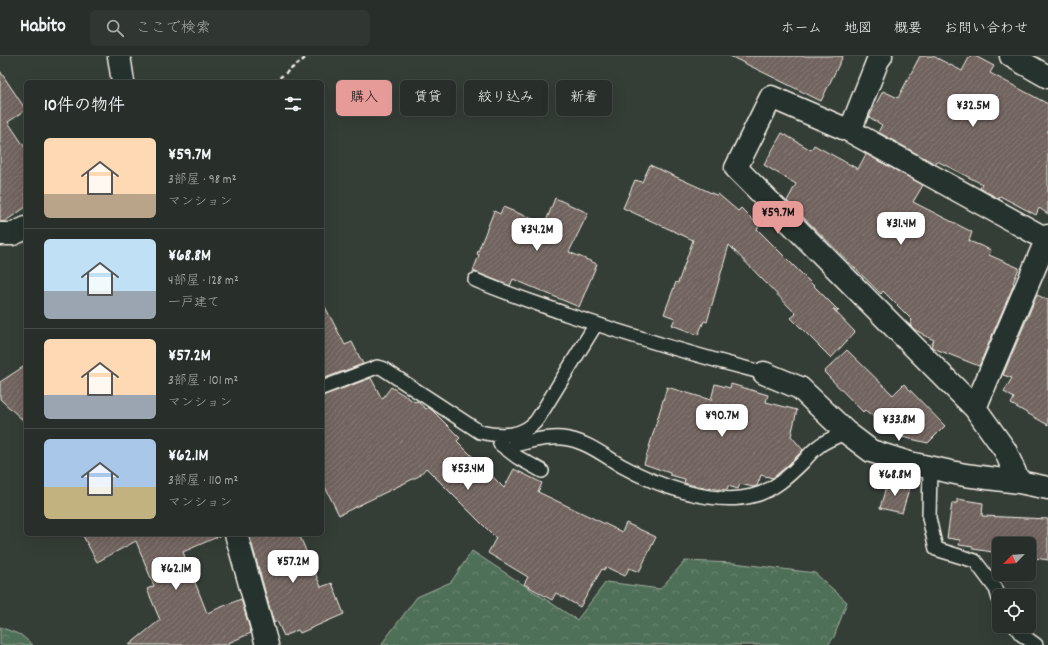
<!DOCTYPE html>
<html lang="ja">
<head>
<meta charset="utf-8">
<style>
	body { margin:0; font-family:Dekko,"Klee One",sans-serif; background:#303631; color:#f1f3f6; height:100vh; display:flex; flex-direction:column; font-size:15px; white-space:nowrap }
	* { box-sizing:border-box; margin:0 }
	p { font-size:13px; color:#a5a8a8 }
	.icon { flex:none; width:22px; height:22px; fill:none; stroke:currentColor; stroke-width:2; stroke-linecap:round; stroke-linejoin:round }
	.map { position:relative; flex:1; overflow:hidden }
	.details { position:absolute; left:24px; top:24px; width:300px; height:456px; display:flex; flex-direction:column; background:#282e29; border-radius:6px; box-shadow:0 4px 16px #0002,0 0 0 1px #444a46 }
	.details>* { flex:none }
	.guide { position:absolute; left:336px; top:24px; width:380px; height:36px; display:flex; gap:8px }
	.needle { width:26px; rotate:245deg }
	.tools { position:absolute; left:992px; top:481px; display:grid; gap:8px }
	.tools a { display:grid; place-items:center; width:44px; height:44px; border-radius:6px; background:#282e29; box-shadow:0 4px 16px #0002,0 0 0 1px #444a46; font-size:20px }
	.price { position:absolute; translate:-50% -34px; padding:0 9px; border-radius:8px; background:#fff; color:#222; font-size:13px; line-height:26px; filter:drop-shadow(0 1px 2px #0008) }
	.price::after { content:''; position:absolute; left:50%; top:24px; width:12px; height:9px; margin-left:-6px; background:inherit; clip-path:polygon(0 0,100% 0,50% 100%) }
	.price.active { background:#e69b98; color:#111 }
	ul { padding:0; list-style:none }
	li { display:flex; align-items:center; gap:12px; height:100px; padding:0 20px }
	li+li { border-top:1px solid #444a46 }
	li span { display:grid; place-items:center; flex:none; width:112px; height:80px; border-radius:6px; color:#555 }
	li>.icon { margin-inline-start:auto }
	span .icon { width:48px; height:48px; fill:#fffc; stroke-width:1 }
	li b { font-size:17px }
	h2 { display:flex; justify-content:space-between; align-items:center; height:48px; padding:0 20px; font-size:17px }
	.pill { padding:0 14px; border-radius:6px; background:#282e29; box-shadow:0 4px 16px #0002,0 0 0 1px #444a46; font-size:14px; line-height:36px }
	.pill.active { background:#e69b98; color:#111 }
	header { display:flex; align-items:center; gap:24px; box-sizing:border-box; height:56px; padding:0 20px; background:#282e29; border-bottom:1px solid #444a46 }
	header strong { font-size:19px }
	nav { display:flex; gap:22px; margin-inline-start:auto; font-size:14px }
	.search { width:280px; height:36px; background:#303631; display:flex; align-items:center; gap:10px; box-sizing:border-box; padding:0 14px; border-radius:6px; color:#a5a8a8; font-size:15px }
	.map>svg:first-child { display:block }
	.forest { fill:url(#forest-crowns); stroke:#a2b0a0 }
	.building { fill:url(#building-hatch); stroke:#f4f1e8 }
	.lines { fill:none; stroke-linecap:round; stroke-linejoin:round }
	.service-casing { stroke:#f4f1e8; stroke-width:16 }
	.minor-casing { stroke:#f4f1e8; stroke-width:25 }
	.path { stroke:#f4f1e8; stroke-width:2.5; stroke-dasharray:4 3; stroke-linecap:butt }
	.service { stroke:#26332d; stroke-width:13 }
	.minor { stroke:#26332d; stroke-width:22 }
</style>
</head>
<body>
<header>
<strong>Habito</strong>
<div class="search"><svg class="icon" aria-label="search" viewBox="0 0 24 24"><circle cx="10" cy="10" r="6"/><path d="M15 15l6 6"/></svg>ここで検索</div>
<nav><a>ホーム</a><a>地図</a><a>概要</a><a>お問い合わせ</a></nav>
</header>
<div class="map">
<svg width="1048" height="589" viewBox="0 0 1048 589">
	<defs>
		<pattern id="forest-crowns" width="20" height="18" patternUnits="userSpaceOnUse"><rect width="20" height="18" fill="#4f7059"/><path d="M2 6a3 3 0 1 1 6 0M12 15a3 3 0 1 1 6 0" fill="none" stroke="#698571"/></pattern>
		<pattern id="building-hatch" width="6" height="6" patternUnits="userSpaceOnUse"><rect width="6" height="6" fill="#71645e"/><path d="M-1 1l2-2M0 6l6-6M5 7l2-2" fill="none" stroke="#867b75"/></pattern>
	</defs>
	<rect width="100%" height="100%" fill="#353d37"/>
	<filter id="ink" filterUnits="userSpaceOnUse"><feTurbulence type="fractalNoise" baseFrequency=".025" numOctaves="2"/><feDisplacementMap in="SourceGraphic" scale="8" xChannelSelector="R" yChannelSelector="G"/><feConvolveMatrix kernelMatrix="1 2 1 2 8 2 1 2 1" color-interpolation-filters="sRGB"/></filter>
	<g filter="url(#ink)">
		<path class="forest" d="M 472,495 L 577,564 L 606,526 L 660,533 L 685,505 L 734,507 L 815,517 L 847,546 L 834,581 L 828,589 L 382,589 L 383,586 L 417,541 L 451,526 Z
			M 0,571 L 21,579 L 33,589 L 0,589 Z"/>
		<path class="building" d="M 730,0 L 843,0 L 821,45 Z
			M 920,0 L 933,0 L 962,15 L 970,0 L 975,0 L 994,10 L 990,17 L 1048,48 L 1048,158 L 1039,152 L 1036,159 L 1000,140 L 999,143 L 980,132 L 982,128 L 937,105 L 935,108 L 878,76 L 882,69 L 869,61 L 883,35 L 898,42 Z
			M 0,15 L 26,54 L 8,66 L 26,93 L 26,151 L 4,166 L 0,166 Z
			M 782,77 L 811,94 L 814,89 L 858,113 L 866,98 L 923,129 L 913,146 L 972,176 L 969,185 L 991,194 L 989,199 L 1019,212 L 1013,227 L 1014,228 L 979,310 L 933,292 L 931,290 L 934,284 L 923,279 L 923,278 L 915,274 L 910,269 L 912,264 L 883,235 L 881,238 L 787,145 L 796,128 L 764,109 Z
			M 650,109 L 716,139 L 718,138 L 738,155 L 741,152 L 759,170 L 757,173 L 839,255 L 833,253 L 855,276 L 831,302 L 791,262 L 796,258 L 729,189 L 707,266 L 704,265 L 698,279 L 672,269 L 675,262 L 664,258 L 676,226 L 678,227 L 693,184 L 623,152 L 635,124 L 642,126 Z
			M 555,142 L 588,157 L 569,196 L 597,208 L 579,251 L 513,223 L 510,230 L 473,215 L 479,199 L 477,198 L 494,155 L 500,158 L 503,151 L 545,168 Z
			M 1037,239 L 1048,244 L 1048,369 L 1011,348 L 1014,342 L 1004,336 L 1012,322 L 1003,319 Z
			M 322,245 L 345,289 L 352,286 L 363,308 L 322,323 Z
			M 847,294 L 893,339 L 904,328 L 945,370 L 928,387 L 898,380 L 865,354 L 863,356 L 824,316 Z
			M 26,309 L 26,367 L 0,343 L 0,326 Z
			M 371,322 L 382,343 L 391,331 L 415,346 L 417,345 L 426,353 L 428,351 L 432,354 L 460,382 L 457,385 L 504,432 L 514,413 L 542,427 L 538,436 L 622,476 L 626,467 L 656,481 L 639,516 L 629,512 L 625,520 L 606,511 L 604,514 L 602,513 L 580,551 L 556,537 L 552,544 L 524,528 L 528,521 L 488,497 L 496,482 L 426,412 L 419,420 L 339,459 L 322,425 L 322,340 Z
			M 715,328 L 730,332 L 731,328 L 768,339 L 766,346 L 797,354 L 791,380 L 803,394 L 787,410 L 773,422 L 761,419 L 757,430 L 753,431 L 740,428 L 738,433 L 728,430 L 727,434 L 704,432 L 684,427 L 685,423 L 670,419 L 670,417 L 644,408 L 667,331 L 711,344 Z
			M 888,424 L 910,430 L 902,457 L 880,452 Z
			M 957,443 L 983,447 L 982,460 L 1048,463 L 1048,504 L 1029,501 L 1029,488 L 999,488 L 999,497 L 973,493 L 973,491 L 959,489 L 960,484 L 947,482 L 952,447 L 957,447 Z
			M 82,478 L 224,478 L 183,496 L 207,557 L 241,543 L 251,577 L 224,589 L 129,589 L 160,564 L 147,533 L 154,530 L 136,485 L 97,506 Z
			M 249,478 L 299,478 L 321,531 L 332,527 L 344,558 L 300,577 L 298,574 L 284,580 L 277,565 L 274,567 Z"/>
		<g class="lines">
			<defs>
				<path id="service" d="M 475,224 C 505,237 536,247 566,258 C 631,280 697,300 764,317
					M 322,332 L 377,311 L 382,312 L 480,376 C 497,380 518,382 533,368 C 537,365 539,360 542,356 L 596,268
					M 500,388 L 517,401 L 542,415
					M 506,393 C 523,386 543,381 562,382 C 585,384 603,399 622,410 C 656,429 712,450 752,440 C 773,435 789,420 804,405 C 808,400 813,394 819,390 C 826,384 837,381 846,376
					M 930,411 L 929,462 L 936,493 L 975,505 L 996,533 L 999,543
					M 1015,570 L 1021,578 L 1036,589"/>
				<path id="minor" d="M 119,0 L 123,26
					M 881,0 L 878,4 L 850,75 L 771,41 L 736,112 L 975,352 L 1005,394 L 1019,426
					M 1011,0 L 1048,21
					M 850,75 L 1046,183
					M 0,178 L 13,178 L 26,172
					M 764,317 L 800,332 L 846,376 L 871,395 L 909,407 L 965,419 L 1019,426 L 1048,432
					M 975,352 L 1048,180
					M 236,478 L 267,589"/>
			</defs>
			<use href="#service" class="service-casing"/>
			<use href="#minor" class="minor-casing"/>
			<path class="path" d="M 274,26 L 308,0"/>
			<use href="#service" class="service"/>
			<use href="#minor" class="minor"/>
		</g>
	</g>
</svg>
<div class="tools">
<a><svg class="needle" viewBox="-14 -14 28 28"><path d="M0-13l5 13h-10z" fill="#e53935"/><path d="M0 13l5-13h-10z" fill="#a5a8a8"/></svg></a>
<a><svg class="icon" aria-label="locate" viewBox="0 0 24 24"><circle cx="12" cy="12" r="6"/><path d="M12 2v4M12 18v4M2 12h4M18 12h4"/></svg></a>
</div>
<b class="price" style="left:973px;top:72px">¥32.5M</b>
<b class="price active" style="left:778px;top:179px">¥59.7M</b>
<b class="price" style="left:901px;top:190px">¥31.4M</b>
<b class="price" style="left:537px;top:196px">¥34.2M</b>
<b class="price" style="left:722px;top:382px">¥90.7M</b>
<b class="price" style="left:899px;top:386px">¥33.8M</b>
<b class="price" style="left:468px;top:435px">¥53.4M</b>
<b class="price" style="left:895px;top:441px">¥68.8M</b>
<b class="price" style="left:293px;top:528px">¥57.2M</b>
<b class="price" style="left:176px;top:535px">¥62.1M</b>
<div class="guide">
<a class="pill active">購入</a>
<a class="pill">賃貸</a>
<a class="pill">絞り込み</a>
<a class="pill">新着</a>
</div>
<section class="details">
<h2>10件の物件<svg class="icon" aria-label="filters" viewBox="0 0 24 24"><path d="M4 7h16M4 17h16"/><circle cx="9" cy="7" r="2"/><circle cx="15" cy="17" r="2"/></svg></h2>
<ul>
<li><span style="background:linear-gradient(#ffd9b3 70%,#b9a48a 0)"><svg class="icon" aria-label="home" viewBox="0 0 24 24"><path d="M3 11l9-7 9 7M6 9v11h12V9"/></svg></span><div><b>¥59.7M</b><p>3部屋 · 98 m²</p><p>マンション</p></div></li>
<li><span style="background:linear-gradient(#bfe0f5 65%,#9aa5b1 0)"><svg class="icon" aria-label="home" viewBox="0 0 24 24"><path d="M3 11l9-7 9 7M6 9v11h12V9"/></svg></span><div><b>¥68.8M</b><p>4部屋 · 128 m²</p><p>一戸建て</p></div></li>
<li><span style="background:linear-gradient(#ffd9b3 70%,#9aa5b1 0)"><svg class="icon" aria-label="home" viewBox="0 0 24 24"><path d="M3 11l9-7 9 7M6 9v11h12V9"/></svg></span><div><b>¥57.2M</b><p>3部屋 · 101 m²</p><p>マンション</p></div></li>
<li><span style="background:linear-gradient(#a9c7e8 60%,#c2b280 0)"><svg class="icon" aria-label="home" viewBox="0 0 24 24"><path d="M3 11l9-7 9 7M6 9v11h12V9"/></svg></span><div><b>¥62.1M</b><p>3部屋 · 110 m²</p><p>マンション</p></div></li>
</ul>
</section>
</div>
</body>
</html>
